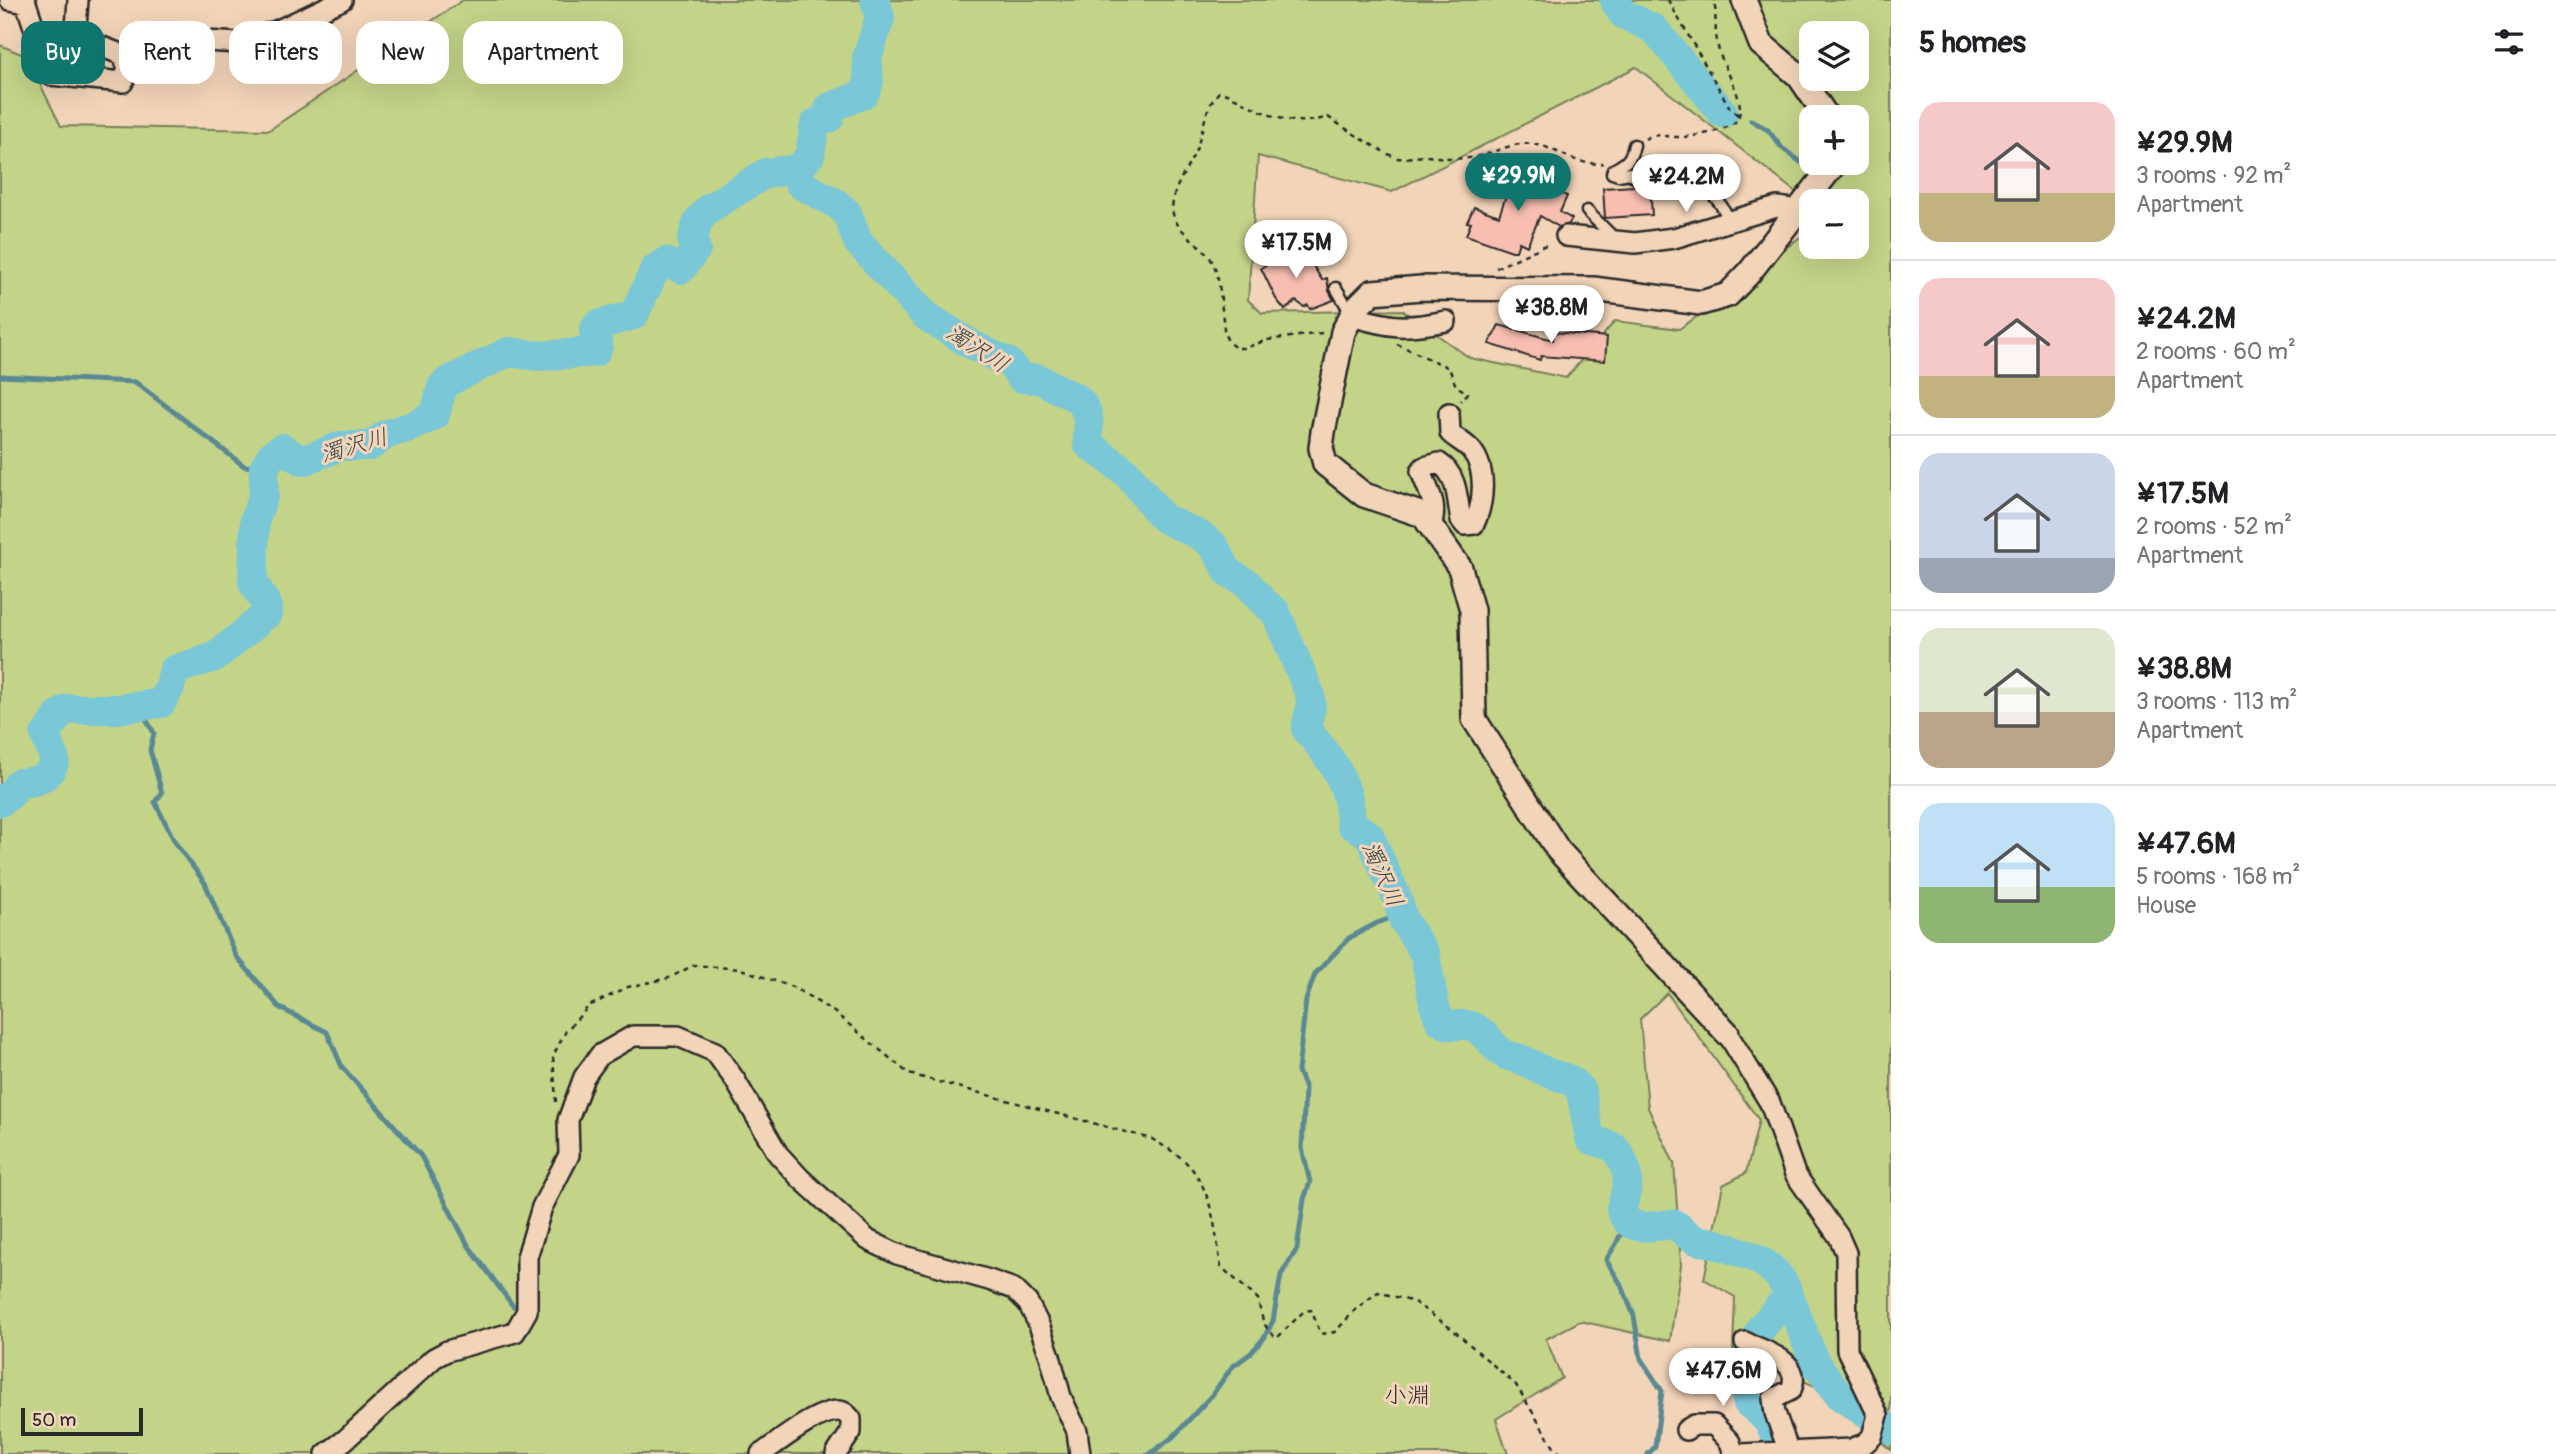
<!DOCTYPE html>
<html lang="en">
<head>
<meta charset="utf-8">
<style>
	body { margin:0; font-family:Pangolin,"Klee One",sans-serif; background:#f2f2f2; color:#202124; height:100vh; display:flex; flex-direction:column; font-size:26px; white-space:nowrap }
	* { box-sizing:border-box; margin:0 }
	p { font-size:23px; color:#757577 }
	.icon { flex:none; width:38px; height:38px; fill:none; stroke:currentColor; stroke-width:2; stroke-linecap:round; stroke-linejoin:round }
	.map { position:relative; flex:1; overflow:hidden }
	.drawer { display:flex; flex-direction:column; background:#fff; width:665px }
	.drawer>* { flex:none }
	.guide { position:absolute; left:21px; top:21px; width:665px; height:63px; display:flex; gap:14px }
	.fabs { position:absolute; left:1799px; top:21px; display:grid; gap:14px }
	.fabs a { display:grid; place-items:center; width:70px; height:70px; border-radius:14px; background:#fff; box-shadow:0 7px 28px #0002; font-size:35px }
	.scale { position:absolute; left:21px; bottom:18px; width:122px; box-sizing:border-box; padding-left:7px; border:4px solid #2b2b2b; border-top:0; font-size:19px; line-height:24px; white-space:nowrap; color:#2b2b2b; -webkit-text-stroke:5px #f2d4b8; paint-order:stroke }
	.price { position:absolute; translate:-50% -60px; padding:0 16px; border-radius:24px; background:#fff; color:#222; font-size:23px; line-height:46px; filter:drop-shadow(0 2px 4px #0008) }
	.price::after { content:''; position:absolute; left:50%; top:42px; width:21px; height:16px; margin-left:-10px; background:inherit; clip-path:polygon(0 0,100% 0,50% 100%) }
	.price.selected { background:#0f766e; color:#fff }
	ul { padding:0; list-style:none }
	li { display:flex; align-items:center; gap:21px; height:175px; padding:0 28px }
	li+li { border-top:2px solid #e0e0e0 }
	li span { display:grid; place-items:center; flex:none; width:196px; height:140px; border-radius:21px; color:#555 }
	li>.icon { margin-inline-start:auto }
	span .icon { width:84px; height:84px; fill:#fffc; stroke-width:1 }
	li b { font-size:30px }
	h2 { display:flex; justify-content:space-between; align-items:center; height:84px; padding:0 28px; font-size:30px }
	.pill { padding:0 24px; border-radius:21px; background:#fff; box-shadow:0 7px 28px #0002; font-size:24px; line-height:63px }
	.pill.selected { background:#0f766e; color:#fff }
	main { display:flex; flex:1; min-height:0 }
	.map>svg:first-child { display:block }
	.green { fill:#c3d388; stroke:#777f5a; stroke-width:2; fill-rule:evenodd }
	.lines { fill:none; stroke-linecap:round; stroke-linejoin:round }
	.stream { stroke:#5a8993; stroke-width:5 }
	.river { stroke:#7ac7d8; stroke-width:30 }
	.building { fill:#f8beb1; stroke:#2b2b2b; stroke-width:2 }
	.service-casing { stroke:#2b2b2b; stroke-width:15 }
	.minor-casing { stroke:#2b2b2b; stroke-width:24 }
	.tertiary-casing { stroke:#2b2b2b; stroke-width:28 }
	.path { stroke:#2b2b2b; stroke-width:2.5; stroke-dasharray:5 5; stroke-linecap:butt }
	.service { stroke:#f2d4b8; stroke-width:10 }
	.minor { stroke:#f2d4b8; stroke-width:19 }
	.tertiary { stroke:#f2d4b8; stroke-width:23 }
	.labels { text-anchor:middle; stroke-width:6; stroke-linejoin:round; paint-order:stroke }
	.water-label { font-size:23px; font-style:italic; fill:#3b4a4e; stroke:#f2d4b8 }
	.neighbourhood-label { font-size:23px; fill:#2b2b2b; stroke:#f2d4b8 }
</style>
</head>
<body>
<main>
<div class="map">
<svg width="1891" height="1454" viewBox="0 0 1891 1454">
	<rect width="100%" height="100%" fill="#f2d4b8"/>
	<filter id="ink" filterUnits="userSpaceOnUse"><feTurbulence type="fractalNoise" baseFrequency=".0143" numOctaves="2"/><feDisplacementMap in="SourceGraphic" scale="14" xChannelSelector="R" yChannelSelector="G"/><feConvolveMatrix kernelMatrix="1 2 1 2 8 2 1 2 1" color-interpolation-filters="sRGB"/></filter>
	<g filter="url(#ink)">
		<path class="green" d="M 463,0 L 1891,0 L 1891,1450 L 1815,1386 L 1733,1350 L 1735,1297 L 1704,1279 L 1723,1185 L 1746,1173 L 1759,1120 L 1667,993 L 1640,1019 L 1648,1108 L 1674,1163 L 1681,1265 L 1670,1341 L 1580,1321 L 1546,1339 L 1562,1378 L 1496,1419 L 1508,1454 L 0,1454 L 0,45 L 26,56 L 61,126 L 269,130 ZM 1811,33 L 1857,33 L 1857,79 L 1811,79 ZM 1636,67 L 1811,204 L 1811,201 L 1857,201 L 1857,247 L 1811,247 L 1811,228 L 1728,295 L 1679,329 L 1615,321 L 1566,378 L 1470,358 L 1402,310 L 1262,313 L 1248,300 L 1258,156 L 1392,192 ZM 1811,117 L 1857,117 L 1857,163 L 1811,163 Z"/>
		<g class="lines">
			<path class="stream" d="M 1723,113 L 1726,113
				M 1751,120 L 1768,130 L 1782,148 L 1814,172
				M 0,376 L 135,382 L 244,466 L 264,468
				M 138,705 L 154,733 L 150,750 L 162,793 L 155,802 L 176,844 L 205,883 L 236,956 L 280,1008 L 327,1032 L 342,1067 L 421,1156 L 468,1245 L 513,1306
				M 1626,1222 L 1616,1244 L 1606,1260 L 1622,1286 L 1634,1316 L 1641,1359 L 1662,1391 L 1655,1447 L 1648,1454
				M 1150,1454 L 1173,1437 L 1212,1395 L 1232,1367 L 1251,1353 L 1264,1338 L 1273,1321 L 1281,1275 L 1297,1249 L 1304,1199 L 1310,1182 L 1302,1148 L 1305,1089 L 1298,1071 L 1306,1000 L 1315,974 L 1349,938 L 1377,923 L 1402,914"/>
			<path class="river" d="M 875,0 L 880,18 L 867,58 L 869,82 L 864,94 L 829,108 L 829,118 L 815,124 L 810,155 L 799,169 L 800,184 L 837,204 L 847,213 L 858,242 L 926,316 L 972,345 L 1009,363 L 1021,378 L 1039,379 L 1078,399 C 1093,415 1087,426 1088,444 L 1127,473 L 1163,518 L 1201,536 L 1213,545 L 1229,573 L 1247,583 L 1263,602 L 1275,611 L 1310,694 L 1311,705 L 1306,729 C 1332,760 1350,782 1351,824 L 1369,835 L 1397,898 L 1404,921 L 1425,954 L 1434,1004 L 1440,1021 C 1454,1030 1459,1022 1471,1026 C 1486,1031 1492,1047 1504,1054 C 1509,1057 1515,1057 1520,1059 C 1528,1062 1536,1067 1544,1071 C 1559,1078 1572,1076 1581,1091 L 1590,1139 L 1614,1147 C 1631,1170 1630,1183 1621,1209 C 1628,1235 1654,1225 1674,1224 C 1682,1228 1688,1237 1696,1240 C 1701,1242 1707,1241 1712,1243 C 1745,1253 1778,1261 1789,1296 L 1761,1328 L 1756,1338 L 1745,1391 L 1748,1403 C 1766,1417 1780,1429 1775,1454
				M 1614,0 L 1623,14 L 1654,29 L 1723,113
				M 0,802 L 11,794 L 19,783 C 39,782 49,778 55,760 L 45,735 L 59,715 L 68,709 L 117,709 L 161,703 L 170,687 L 174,670 L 215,657 L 267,614 L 268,607 L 253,582 L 255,519 L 264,494 L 264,468 L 271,456 L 282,448 L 302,461 L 341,446 L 370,446 L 387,434 L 413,426 L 435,415 L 442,387 L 447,382 L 508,352 L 539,356 L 595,352 L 598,346 L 594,331 L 598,325 L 634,315 L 655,269 L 666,262 L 681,269 L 696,249 L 692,241 L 698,221 L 708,209 L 766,173 L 799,169
				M 1789,1296 L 1814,1361 L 1839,1395 L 1891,1430"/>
		</g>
		<path class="building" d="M 1505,164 L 1517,170 L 1515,174 L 1567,196 L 1560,212 L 1572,219 L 1569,224 L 1559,227 L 1540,216 L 1527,246 L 1519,242 L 1516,251 L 1512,251 L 1466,235 L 1471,223 L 1467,222 L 1474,207 L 1499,216 L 1510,184 L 1498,180 Z
			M 1650,185 L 1652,215 L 1605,218 L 1603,188 Z
			M 1299,243 L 1322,280 L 1327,278 L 1329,291 L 1334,300 L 1310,309 L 1308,305 L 1304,307 L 1296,301 L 1285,310 L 1276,299 L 1261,268 Z
			M 1499,325 L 1553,340 L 1554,332 L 1607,337 L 1605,361 L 1541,356 L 1540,360 L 1489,344 Z"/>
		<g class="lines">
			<defs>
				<path id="service" d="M 1634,145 C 1631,160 1626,163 1613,170 L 1612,173 L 1618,175 L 1630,173 L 1636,178
					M 1669,192 C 1703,172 1715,194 1731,222
					M 1587,211 L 1614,238
					M 1336,288 L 1352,315"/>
				<path id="minor" d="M 10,0 L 26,3 L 50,75 L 123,82 L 128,69 L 123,55 L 87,41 L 76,28 L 78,0
					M 128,69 L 191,40 L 238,43 L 276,31 L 342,0
					M 1566,236 L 1635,243 L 1674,238 L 1777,207 L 1799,210
					M 1352,316 C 1392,328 1405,329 1446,321
					M 1431,525 C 1439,505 1427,489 1421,471 L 1424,467 L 1439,463 C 1458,475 1457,500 1461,520 L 1465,525 L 1474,524 C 1484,503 1487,470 1472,451 C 1467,444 1456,439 1450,433 L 1449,413
					M 1727,1033 L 1770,1103 L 1795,1174 L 1839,1237 L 1846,1253 L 1847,1350 L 1878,1415 L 1872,1437 L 1864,1444 L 1851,1449 L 1741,1454
					M 1745,1342 C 1766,1352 1803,1361 1791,1390 L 1773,1399 L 1775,1413 L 1789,1452
					M 1686,1430 L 1694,1425 L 1714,1425 L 1730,1442 L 1734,1454
					M 326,1454 L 345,1440 L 434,1358 L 447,1351 L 515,1332 L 527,1311 L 527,1257 L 542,1207 L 569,1155 L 568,1120 L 584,1077 L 600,1055 L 633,1036 L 678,1036 L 715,1052 L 735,1080 L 778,1154 L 800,1178 L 868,1240 L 897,1254 L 989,1280 L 1014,1289 L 1028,1303 L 1039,1325 L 1050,1356 L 1061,1397 L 1077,1431 L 1080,1454
					M 761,1454 C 779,1442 816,1411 838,1411 C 844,1411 847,1414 851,1419 L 851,1432 L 836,1454"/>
				<path id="tertiary" d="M 1744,0 L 1761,44 L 1799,76 L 1827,117
					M 1727,1033 L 1558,850 L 1474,719 L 1472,610 L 1460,568 L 1423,515 L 1364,495 L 1325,464 L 1321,448 L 1323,432 L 1343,332 L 1356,308 L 1372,292 L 1421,288 L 1593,289 L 1701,303 L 1728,295 L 1749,273 L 1835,163"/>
			</defs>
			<use href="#service" class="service-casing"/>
			<use href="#minor" class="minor-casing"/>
			<use href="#tertiary" class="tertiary-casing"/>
			<path class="path" d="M 1668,0 L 1730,108 L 1739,116
				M 1645,139 C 1656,132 1664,137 1676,137 C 1689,138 1730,131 1737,120 C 1748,103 1725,71 1720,54 C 1714,37 1716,17 1715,0
				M 1496,268 L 1550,243
				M 1322,333 L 1267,340 L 1245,348 L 1236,348 L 1229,343 L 1225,335 C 1221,312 1222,282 1212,261 C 1200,239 1167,230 1173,201 C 1176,181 1191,165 1197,147 C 1204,128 1205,107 1219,92 L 1227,94 C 1262,111 1288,130 1328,117 C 1340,125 1387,156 1398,158 C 1406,159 1416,156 1425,156 C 1443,157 1461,161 1479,156 C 1497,152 1512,142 1531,144 C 1557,146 1573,167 1603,163
				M 1397,344 L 1449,368 L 1456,386 L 1468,393 L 1461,401
				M 556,1102 L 553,1056 L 566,1031 L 589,1006 L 628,987 L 669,978 L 694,965 L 741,969 L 795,988 L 834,1012 L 909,1074 L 1152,1139 C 1161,1145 1172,1150 1180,1157 C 1212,1182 1215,1229 1221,1267 L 1258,1299 C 1261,1315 1263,1329 1277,1338 L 1304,1311 L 1311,1310 L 1321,1334 L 1335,1332 L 1357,1308 L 1378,1292 L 1414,1302 L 1452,1329 L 1516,1385 L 1555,1449 L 1562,1454"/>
			<use href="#service" class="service"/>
			<use href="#minor" class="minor"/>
			<use href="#tertiary" class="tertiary"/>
		</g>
	</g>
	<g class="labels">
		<g class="water-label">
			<text transform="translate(978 348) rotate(33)" y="8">濁沢川</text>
			<text transform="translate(354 445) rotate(-16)" y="8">濁沢川</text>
			<text transform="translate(1383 874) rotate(66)" y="8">濁沢川</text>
		</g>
		<g class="neighbourhood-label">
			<text x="1407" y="1403">小淵</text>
		</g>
	</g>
</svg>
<div class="fabs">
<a><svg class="icon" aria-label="layers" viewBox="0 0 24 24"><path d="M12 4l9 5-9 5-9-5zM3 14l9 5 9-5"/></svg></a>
<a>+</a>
<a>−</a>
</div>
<div class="scale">50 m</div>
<b class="price selected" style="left:1518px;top:213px">¥29.9M</b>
<b class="price" style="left:1686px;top:214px">¥24.2M</b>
<b class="price" style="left:1296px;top:280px">¥17.5M</b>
<b class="price" style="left:1551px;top:345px">¥38.8M</b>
<b class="price" style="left:1723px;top:1408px">¥47.6M</b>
<div class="guide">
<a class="pill selected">Buy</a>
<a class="pill">Rent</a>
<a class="pill">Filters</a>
<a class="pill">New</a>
<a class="pill">Apartment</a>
</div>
</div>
<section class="drawer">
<h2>5 homes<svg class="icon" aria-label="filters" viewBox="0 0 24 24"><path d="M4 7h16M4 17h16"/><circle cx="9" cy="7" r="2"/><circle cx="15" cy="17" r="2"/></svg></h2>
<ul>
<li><span style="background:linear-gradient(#f6c9c9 65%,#c2b280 0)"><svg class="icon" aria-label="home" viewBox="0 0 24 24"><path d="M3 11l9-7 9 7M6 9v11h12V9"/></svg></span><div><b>¥29.9M</b><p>3 rooms · 92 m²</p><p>Apartment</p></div></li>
<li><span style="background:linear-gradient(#f6c9c9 70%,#c2b280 0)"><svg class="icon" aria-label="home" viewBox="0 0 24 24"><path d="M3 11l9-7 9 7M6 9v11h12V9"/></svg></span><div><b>¥24.2M</b><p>2 rooms · 60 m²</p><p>Apartment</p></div></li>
<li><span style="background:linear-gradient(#c9d6e8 75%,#9aa5b1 0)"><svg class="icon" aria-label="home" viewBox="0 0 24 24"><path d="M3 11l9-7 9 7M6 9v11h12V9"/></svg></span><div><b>¥17.5M</b><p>2 rooms · 52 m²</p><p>Apartment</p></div></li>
<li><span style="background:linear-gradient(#dfe7d0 60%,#b9a48a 0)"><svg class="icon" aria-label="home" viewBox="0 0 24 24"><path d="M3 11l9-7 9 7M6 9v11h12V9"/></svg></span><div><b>¥38.8M</b><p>3 rooms · 113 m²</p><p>Apartment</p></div></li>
<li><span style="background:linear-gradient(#bfe0f5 60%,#8fb573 0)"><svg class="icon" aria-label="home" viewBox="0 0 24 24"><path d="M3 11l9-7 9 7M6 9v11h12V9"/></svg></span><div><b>¥47.6M</b><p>5 rooms · 168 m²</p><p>House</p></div></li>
</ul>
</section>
</main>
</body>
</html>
